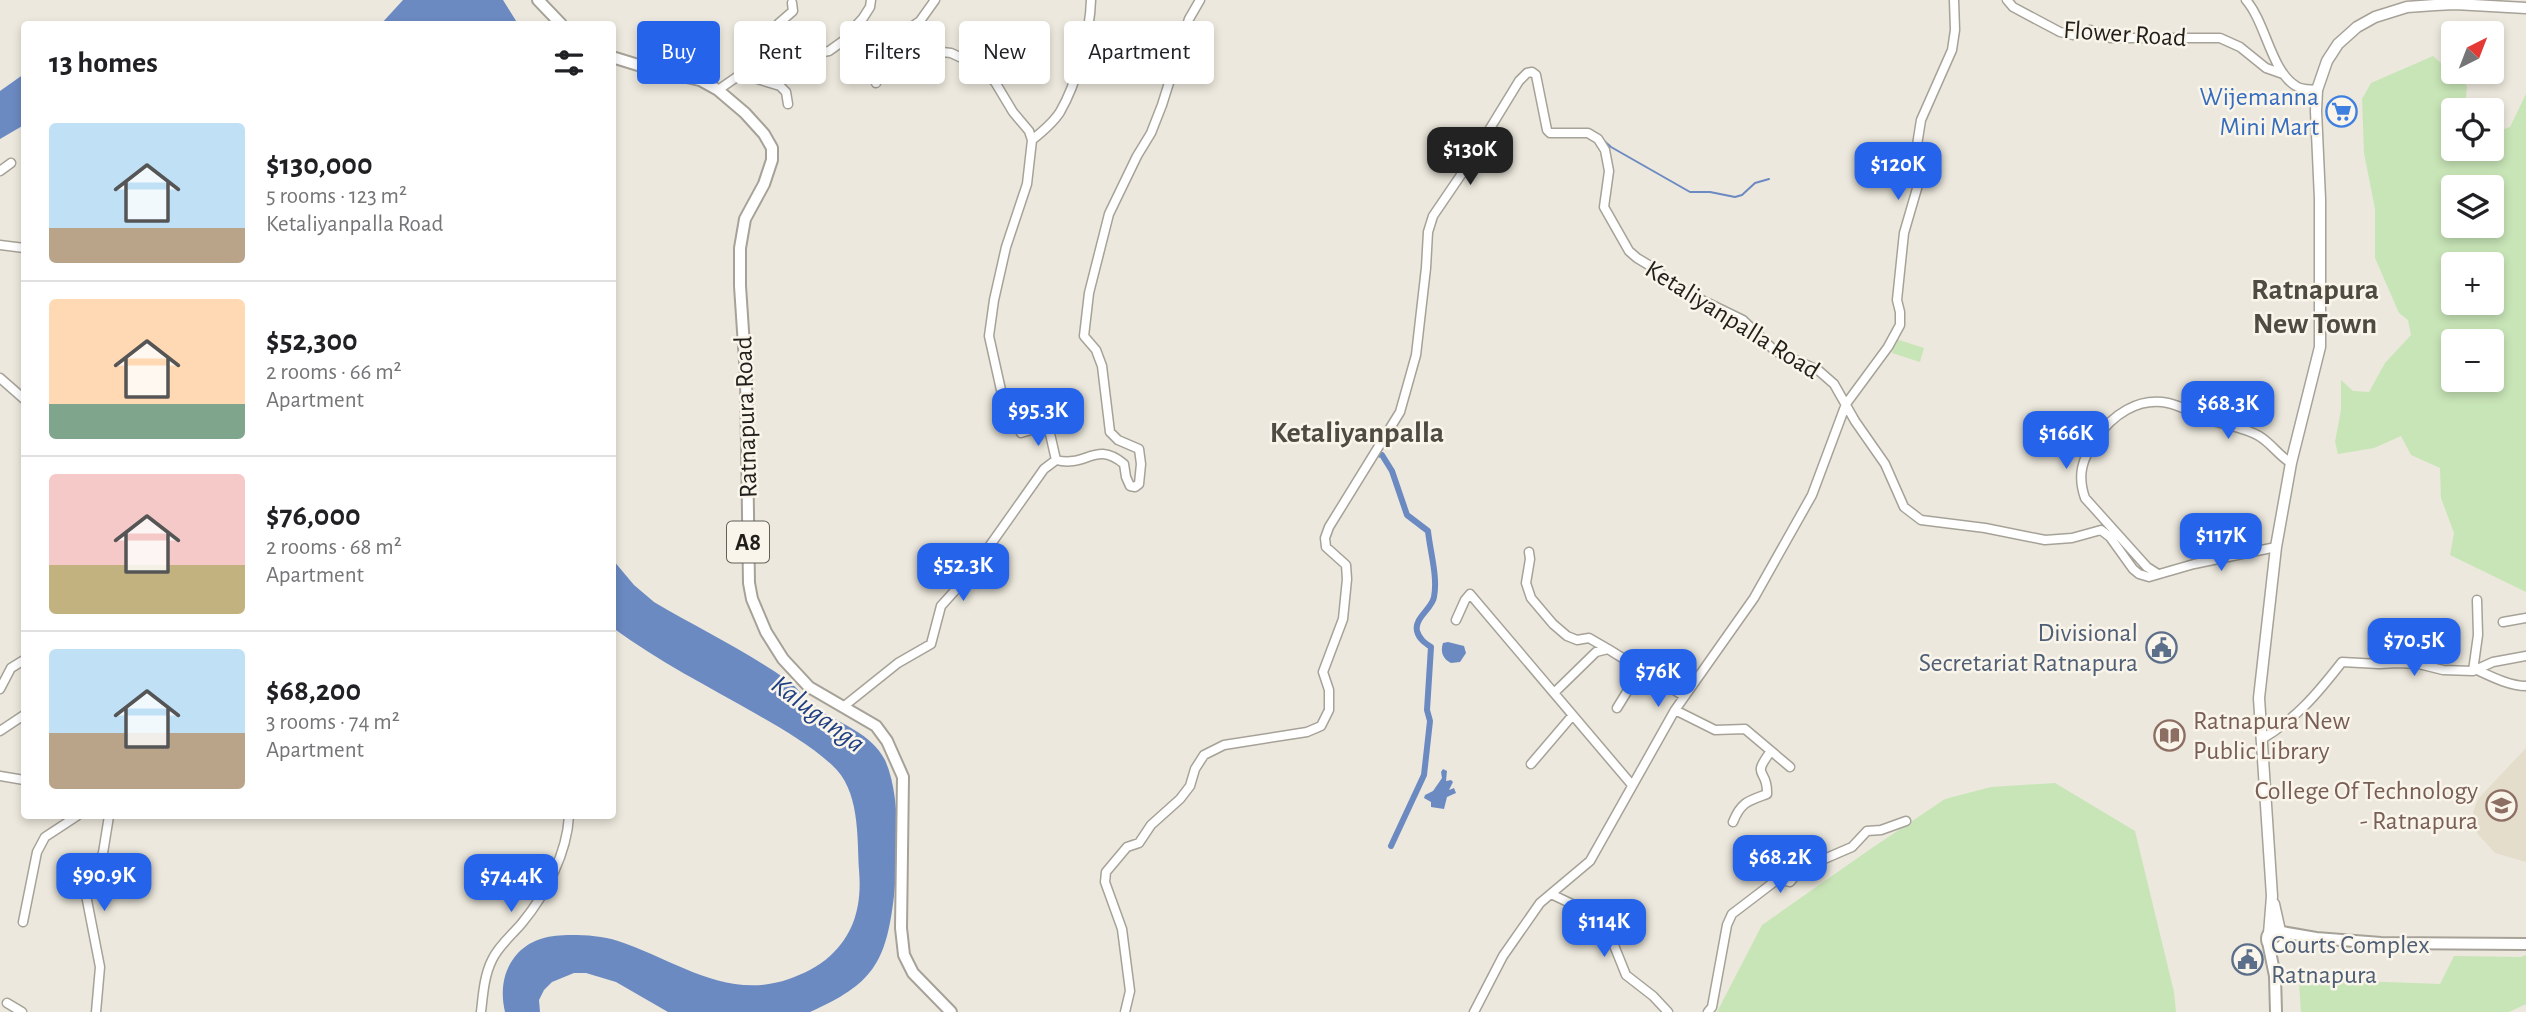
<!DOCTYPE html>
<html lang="en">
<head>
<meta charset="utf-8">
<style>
	body { margin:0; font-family:"Alegreya Sans",sans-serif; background:#f6f6f6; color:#202124; height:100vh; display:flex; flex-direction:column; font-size:26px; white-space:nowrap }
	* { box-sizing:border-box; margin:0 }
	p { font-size:23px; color:#757577 }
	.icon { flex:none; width:38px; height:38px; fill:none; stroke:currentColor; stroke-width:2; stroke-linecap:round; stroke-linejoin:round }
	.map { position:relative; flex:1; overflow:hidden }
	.side { position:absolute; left:21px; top:21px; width:595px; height:798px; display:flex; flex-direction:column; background:#fff; border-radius:7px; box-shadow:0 4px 10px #0003 }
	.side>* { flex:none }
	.banner { position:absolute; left:637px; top:21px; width:665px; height:63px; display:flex; gap:14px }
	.needle { width:46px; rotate:42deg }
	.controls { position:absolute; left:2441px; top:21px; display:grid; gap:14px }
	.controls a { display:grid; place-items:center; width:63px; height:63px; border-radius:7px; background:#fff; box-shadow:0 4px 10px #0003; font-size:35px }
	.price { position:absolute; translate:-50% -60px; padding:0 16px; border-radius:14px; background:#2563eb; color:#fff; font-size:23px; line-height:46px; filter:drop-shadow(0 2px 4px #0008) }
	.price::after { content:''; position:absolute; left:50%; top:42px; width:21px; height:16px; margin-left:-10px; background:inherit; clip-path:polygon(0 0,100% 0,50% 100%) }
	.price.active { background:#222; color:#fff }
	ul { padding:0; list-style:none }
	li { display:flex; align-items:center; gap:21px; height:175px; padding:0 28px }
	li+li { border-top:2px solid #e0e0e0 }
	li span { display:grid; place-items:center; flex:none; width:196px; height:140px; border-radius:7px; color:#555 }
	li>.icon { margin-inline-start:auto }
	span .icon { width:84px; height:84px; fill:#fffc; stroke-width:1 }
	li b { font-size:30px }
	h2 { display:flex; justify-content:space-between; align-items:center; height:84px; padding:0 28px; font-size:30px }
	.chip { padding:0 24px; border-radius:7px; background:#fff; box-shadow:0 4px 10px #0003; font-size:24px; line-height:63px }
	.chip.active { background:#2563eb; color:#fff }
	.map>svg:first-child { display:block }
	.built { fill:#e4ddcb }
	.green { fill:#c8e5b7; fill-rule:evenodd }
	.water { fill:#6c8ac2 }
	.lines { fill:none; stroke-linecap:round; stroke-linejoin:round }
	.stream { stroke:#6c8ac2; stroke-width:2 }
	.canal { stroke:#6c8ac2; stroke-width:6 }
	.minor-casing { stroke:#a6a298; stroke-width:11 }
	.major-casing { stroke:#a6a298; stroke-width:13 }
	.highway-casing { stroke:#a6a298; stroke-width:14 }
	.minor { stroke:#fff; stroke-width:8 }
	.major { stroke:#fff; stroke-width:10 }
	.highway { stroke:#fff; stroke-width:10 }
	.labels { text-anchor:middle; stroke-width:5; stroke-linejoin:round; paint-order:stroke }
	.shield { fill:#faf5eb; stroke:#615f59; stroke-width:2 }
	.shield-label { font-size:24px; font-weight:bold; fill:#201f1b }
	.street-label { font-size:26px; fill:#201f1b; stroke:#faf5eb }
	.shop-label { font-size:26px; fill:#366cbe; stroke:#faf5eb; text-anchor:end }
	.service-label { font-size:26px; fill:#4e5e75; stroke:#faf5eb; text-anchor:end }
	.education-label { font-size:26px; fill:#785e54; stroke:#faf5eb; text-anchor:start }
	.water-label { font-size:28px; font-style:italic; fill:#1e3f83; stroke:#faf5eb }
	.quarter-label { font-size:30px; font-weight:bold; fill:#4e4b42; stroke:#faf5eb }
</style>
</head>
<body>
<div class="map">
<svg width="2526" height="1012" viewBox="0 0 2526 1012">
	<rect width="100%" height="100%" fill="#ece8dd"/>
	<path class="built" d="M 2526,748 L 2526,862 L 2495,853 L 2477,833 L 2473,812 L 2478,799 Z"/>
	<path class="green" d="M 2433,56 L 2467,86 L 2465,110 L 2454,110 L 2454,149 L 2492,149 L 2492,134 L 2510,127 L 2526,94 L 2526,592 L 2450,555 L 2454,533 L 2441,498 L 2440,468 L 2411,455 L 2401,436 L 2374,448 L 2338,454 L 2335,442 L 2341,410 L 2341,380 L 2353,391 L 2369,392 L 2385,363 L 2411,335 L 2408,320 L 2399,313 L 2375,258 L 2375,209 L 2364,153 L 2362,99 L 2371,83 ZM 2454,187 L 2492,187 L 2492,226 L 2454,226 ZM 2454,264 L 2492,264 L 2492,303 L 2454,303 ZM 2454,341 L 2492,341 L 2492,380 L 2454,380 Z
		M 1896,339 L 1924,348 L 1920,362 L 1892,353 Z
		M 2055,783 L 2135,831 L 2174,992 L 2176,1012 L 1717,1012 L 1762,925 L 1869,850 L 1945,799 L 1991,787 Z
		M 2526,955 L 2526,1004 L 2509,1012 L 2301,1012 L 2299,983 L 2333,980 L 2440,984 L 2454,956 L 2521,957 Z"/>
	<path class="water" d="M 403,0 L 503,0 L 518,24 L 381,24 Z
		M 24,74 L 24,125 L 0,139 L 0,91 Z
		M 613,560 L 634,585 L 654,602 C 698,628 746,651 787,680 C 799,688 806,702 818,709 C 842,725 871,733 885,760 C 901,795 898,858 894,896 C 886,963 873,984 810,1012 L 668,1012 L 616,982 L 586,973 L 574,973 L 552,982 L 544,990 L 539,1000 L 540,1012 L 505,1012 C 500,991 503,969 518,953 C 533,938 550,935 571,935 C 587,935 603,936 618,941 C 676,960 726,1001 789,979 C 803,974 818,967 830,956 C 855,933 862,904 859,870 C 857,836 860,790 832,765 C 810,745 784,730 758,715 C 709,687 658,661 613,628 Z
		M 1448,642 L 1464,646 L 1466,653 L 1460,662 L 1451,663 C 1443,659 1440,652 1443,643 Z
		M 1443,769 L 1447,771 L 1446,781 L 1451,780 L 1453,782 L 1449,790 L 1454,788 L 1456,793 L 1447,797 L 1444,809 L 1431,807 L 1431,802 L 1424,798 L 1425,795 L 1433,791 L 1442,778 L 1441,772 Z"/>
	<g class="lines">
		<path class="stream" d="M 1602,139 L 1611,147 L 1690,192 L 1710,192 L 1735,197 L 1742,195 L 1755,183 L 1769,179"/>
		<path class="canal" d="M 1377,454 L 1382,455 L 1392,471 L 1407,515 L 1428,531 C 1430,551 1438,577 1434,597 C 1432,609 1414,618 1417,631 C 1419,639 1425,643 1431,647 L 1427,710 L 1430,721 L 1424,775 L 1391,846"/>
		<defs>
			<path id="minor" d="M 2007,0 L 2013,7 L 2060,32 L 2073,35 L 2090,30 L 2111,38 L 2220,38 L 2240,47 L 2266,68 L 2283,74
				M 2246,0 C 2266,23 2271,71 2296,86 C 2302,90 2310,89 2317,90
				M 850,36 L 851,31 L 863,18 L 870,7 L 871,0
				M 893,40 L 920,21 L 935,0
				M 780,59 L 778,24 L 793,11 L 792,3
				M 741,74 L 780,86 L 786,92 L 788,104
				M 876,83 L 874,53 L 878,37
				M 718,90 L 741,74 L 780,59 L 829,51 L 850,36 L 859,34 L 893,40 L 916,49 L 951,53 L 975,64 L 995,82 L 1013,112 L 1029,131 L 1032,140 L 1027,184 L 1006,247 L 994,300 L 989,336 L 1003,399 L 1021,433 L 1048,425 L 1056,460 C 1087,468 1095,440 1124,464 L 1126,477 L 1130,486 L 1135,487 L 1139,484 L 1141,464 L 1139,449 L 1118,440 L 1110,432 L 1102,366 L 1096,350 L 1084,336 L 1089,293 L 1109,214 L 1137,156 L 1151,133 L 1162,105 L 1189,19 L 1200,0
				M 1032,140 C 1042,132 1053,123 1060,112 C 1077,83 1090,33 1091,0
				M 0,171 L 11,163
				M 0,245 L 24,248
				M 0,378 L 24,399
				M 1529,552 L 1530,559 L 1526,583 L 1531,598 L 1553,624 L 1567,636 L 1577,640 L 1589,638 L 1608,649 L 1684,696
				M 2158,574 L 2147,567 L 2085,498 C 2077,475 2082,459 2096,439 C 2112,415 2138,397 2168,403 C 2182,406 2195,414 2208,419 C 2223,425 2244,427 2259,436 C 2271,443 2279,456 2291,463
				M 1456,620 L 1465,600 L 1470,594 L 1632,785
				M 2503,622 L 2526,618
				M 2477,670 C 2492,677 2510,686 2526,686
				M 2473,671 L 2478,635 L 2477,600
				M 0,689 L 11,668 L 24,660
				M 1555,692 L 1596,652 L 1608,649
				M 843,707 L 898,663 L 931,644 L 941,606 L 969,575 L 1044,469 L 1056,460
				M 1617,708 L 1641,669
				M 1675,710 L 1715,730 L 1745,729 L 1790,767
				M 0,731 L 24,715
				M 2262,739 C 2297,718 2317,694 2342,662 L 2379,664 L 2398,663 L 2419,664 L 2443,670 L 2473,671 L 2493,662 L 2526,656
				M 1531,764 L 1572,716
				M 0,776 L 24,780
				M 1733,822 C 1741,802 1748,801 1767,794 C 1768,767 1750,779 1771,751
				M 1551,894 L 1597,916 L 1605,923 L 1626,975 L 1653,996 L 1668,1012
				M 23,922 L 37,852 L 45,837 L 77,816
				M 7,1003 L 22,1012
				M 96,1012 L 100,967 L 86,895 L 90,878 L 103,853 L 109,816
				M 481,1012 C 483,995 484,976 492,960 C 498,946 513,934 522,923 C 546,894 567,853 569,816
				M 1125,1012 L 1130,991 L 1122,929 L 1105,882 L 1106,872 L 1127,847 L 1139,843 L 1151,825 L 1180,799 L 1190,786 L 1195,769 L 1204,755 L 1224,745 L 1307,732 L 1321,726 L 1329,710 L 1329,690 L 1323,672 L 1343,619 L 1347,579 L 1346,565 L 1326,547 L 1325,538 L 1329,527 L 1400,412 L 1416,355 L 1426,268 L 1428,232 L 1433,216 L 1467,166 L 1519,81 L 1527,73 L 1532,72 L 1536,75 L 1547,130 L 1550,133 L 1588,133 L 1598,139 L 1605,150 L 1609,171 L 1604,207 L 1629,251 L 1637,258 L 1657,270 L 1675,287 L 1743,320 L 1775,351 L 1818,370 L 1834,384 L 1855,421 L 1885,464 L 1904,507 L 1921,520 L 1985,528 L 2045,540 L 2072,538 L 2101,530 L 2110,537 L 2133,569 L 2139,574 L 2149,577 L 2194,564 L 2276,547
				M 1474,1012 L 1503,956 L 1540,903 L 1590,861 L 1675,710 L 1754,598 L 1812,495 L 1846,404 L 1888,347 L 1900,325 L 1900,312 L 1897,300 L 1904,233 L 1918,185 L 1914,164 L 1921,120 L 1952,50 L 1955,30 L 1954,0
				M 1708,1012 L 1712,1007 L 1727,925 L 1732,914 L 1774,882 L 1778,879 L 1790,882 L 1801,869 L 1852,847 L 1867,831 L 1881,830 L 1906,821"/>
			<path id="major" d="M 2274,904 L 2280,931
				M 2269,934 L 2272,896 L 2259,698 L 2276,547 L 2291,463 L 2320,347 L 2320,199 L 2316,111 L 2317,90 L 2327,61 L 2338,44 L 2357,27 L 2375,17 L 2407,7 L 2435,5 L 2455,4 L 2526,8"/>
			<path id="highway" d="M 538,0 L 561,24
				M 612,57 L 651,69 L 700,80 L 718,90 L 745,113 L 764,134 L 772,148 L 772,160 L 764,184 L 745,219 L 740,248 L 740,286 L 746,376 L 749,583 L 752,599 L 766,632 L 783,659 L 809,687 L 876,726 L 887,741 L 903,777 L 901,928 L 904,955 L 913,973 L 951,1012
				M2267 939a9 9 0 1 1 18 0a9 9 0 1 1-18 0Z
				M 2282,932 L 2316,938 L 2381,943 L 2526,944
				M 2268,942 L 2275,976 L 2276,1012"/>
		</defs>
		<use href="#minor" class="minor-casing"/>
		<use href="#major" class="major-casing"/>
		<use href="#highway" class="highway-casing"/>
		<use href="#minor" class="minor"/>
		<use href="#major" class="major"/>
		<use href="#highway" class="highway"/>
	</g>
	<defs>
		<symbol id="supermarket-ring" viewBox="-11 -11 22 22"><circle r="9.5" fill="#faf5eb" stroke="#3f7fe0" stroke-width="1.5"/><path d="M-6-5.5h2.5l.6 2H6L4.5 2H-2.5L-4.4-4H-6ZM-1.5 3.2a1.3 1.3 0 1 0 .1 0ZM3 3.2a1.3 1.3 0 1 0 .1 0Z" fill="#3f7fe0"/></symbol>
		<symbol id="civic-ring" viewBox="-11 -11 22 22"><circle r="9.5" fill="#faf5eb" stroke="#5c6f8a" stroke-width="1.5"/><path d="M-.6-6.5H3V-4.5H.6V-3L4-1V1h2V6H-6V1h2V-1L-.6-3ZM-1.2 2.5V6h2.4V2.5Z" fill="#5c6f8a"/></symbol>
		<symbol id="library-ring" viewBox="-11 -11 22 22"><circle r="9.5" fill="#faf5eb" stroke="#8d6e63" stroke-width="1.5"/><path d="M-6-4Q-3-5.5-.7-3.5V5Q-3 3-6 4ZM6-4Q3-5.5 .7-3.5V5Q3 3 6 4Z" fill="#8d6e63"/></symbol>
		<symbol id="university-ring" viewBox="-11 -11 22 22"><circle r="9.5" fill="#faf5eb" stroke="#8d6e63" stroke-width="1.5"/><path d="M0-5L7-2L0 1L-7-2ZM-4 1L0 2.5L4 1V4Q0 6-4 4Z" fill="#8d6e63"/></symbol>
	</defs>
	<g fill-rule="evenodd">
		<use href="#supermarket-ring" x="2324" y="94" width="35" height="35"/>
		<use href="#civic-ring" x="2144" y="630" width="35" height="35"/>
		<use href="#library-ring" x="2152" y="718" width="35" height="35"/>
		<use href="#university-ring" x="2484" y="788" width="35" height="35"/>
		<use href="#civic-ring" x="2230" y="942" width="35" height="35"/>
	</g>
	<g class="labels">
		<rect class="shield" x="727" y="521.5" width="42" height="41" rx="5"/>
		<g class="shield-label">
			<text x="748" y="550">A8</text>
		</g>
		<g class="street-label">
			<text transform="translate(2125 33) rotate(4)" y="9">Flower Road</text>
			<text transform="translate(1733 319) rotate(32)" y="9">Ketaliyanpalla Road</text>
			<text transform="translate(745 417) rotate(-92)" y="9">Ratnapura Road</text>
		</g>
		<g class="shop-label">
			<text x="2319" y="105">Wijemanna<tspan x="2319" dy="30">Mini Mart</tspan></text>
		</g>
		<g class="service-label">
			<text x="2138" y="641">Divisional<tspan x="2138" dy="30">Secretariat Ratnapura</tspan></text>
			<text x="2271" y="953" text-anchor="start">Courts Complex<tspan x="2271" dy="30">Ratnapura</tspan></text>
		</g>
		<g class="education-label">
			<text x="2193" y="729">Ratnapura New<tspan x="2193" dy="30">Public Library</tspan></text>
			<text x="2478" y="799" text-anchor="end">College Of Technology<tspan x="2478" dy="30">- Ratnapura</tspan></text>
		</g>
		<g class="water-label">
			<text transform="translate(819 713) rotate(37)" y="10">Kaluganga</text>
		</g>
		<g class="quarter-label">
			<text x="2315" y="299">Ratnapura<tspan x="2315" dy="34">New Town</tspan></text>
			<text x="1357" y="442">Ketaliyanpalla</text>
		</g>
	</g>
</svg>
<div class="controls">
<a><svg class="needle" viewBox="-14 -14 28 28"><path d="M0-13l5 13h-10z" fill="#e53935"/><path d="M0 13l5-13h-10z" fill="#757577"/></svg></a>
<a><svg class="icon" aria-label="locate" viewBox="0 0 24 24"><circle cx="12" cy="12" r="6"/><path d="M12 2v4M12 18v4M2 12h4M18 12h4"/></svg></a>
<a><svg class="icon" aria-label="layers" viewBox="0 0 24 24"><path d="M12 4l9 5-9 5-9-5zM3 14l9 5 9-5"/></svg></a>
<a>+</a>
<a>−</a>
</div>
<b class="price active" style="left:1470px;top:187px">$130K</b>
<b class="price" style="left:1898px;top:202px">$120K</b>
<b class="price" style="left:2228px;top:441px">$68.3K</b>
<b class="price" style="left:1038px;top:448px">$95.3K</b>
<b class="price" style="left:2066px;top:471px">$166K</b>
<b class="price" style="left:2221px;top:573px">$117K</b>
<b class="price" style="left:963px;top:603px">$52.3K</b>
<b class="price" style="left:2414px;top:678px">$70.5K</b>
<b class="price" style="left:1658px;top:709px">$76K</b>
<b class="price" style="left:1780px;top:895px">$68.2K</b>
<b class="price" style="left:104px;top:913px">$90.9K</b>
<b class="price" style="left:511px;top:914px">$74.4K</b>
<b class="price" style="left:1604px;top:959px">$114K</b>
<div class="banner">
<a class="chip active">Buy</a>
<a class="chip">Rent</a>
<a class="chip">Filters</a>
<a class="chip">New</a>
<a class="chip">Apartment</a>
</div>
<section class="side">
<h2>13 homes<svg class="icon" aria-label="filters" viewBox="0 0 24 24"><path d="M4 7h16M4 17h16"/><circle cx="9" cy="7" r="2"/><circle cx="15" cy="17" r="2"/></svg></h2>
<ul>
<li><span style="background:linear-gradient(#bfe0f5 75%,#b9a48a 0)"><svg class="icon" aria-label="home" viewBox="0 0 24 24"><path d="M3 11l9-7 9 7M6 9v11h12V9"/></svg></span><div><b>$130,000</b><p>5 rooms · 123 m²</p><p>Ketaliyanpalla Road</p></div></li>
<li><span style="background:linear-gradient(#ffd9b3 75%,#7fa58c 0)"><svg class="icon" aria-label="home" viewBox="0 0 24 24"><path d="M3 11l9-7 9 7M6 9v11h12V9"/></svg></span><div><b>$52,300</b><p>2 rooms · 66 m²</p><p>Apartment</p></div></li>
<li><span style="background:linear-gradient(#f6c9c9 65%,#c2b280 0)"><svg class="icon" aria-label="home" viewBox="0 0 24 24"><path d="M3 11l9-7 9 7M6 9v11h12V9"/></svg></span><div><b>$76,000</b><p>2 rooms · 68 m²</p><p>Apartment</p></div></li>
<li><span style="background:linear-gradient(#bfe0f5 60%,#b9a48a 0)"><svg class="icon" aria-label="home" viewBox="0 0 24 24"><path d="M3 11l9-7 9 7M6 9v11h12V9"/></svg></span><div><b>$68,200</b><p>3 rooms · 74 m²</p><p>Apartment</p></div></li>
</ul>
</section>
</div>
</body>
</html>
